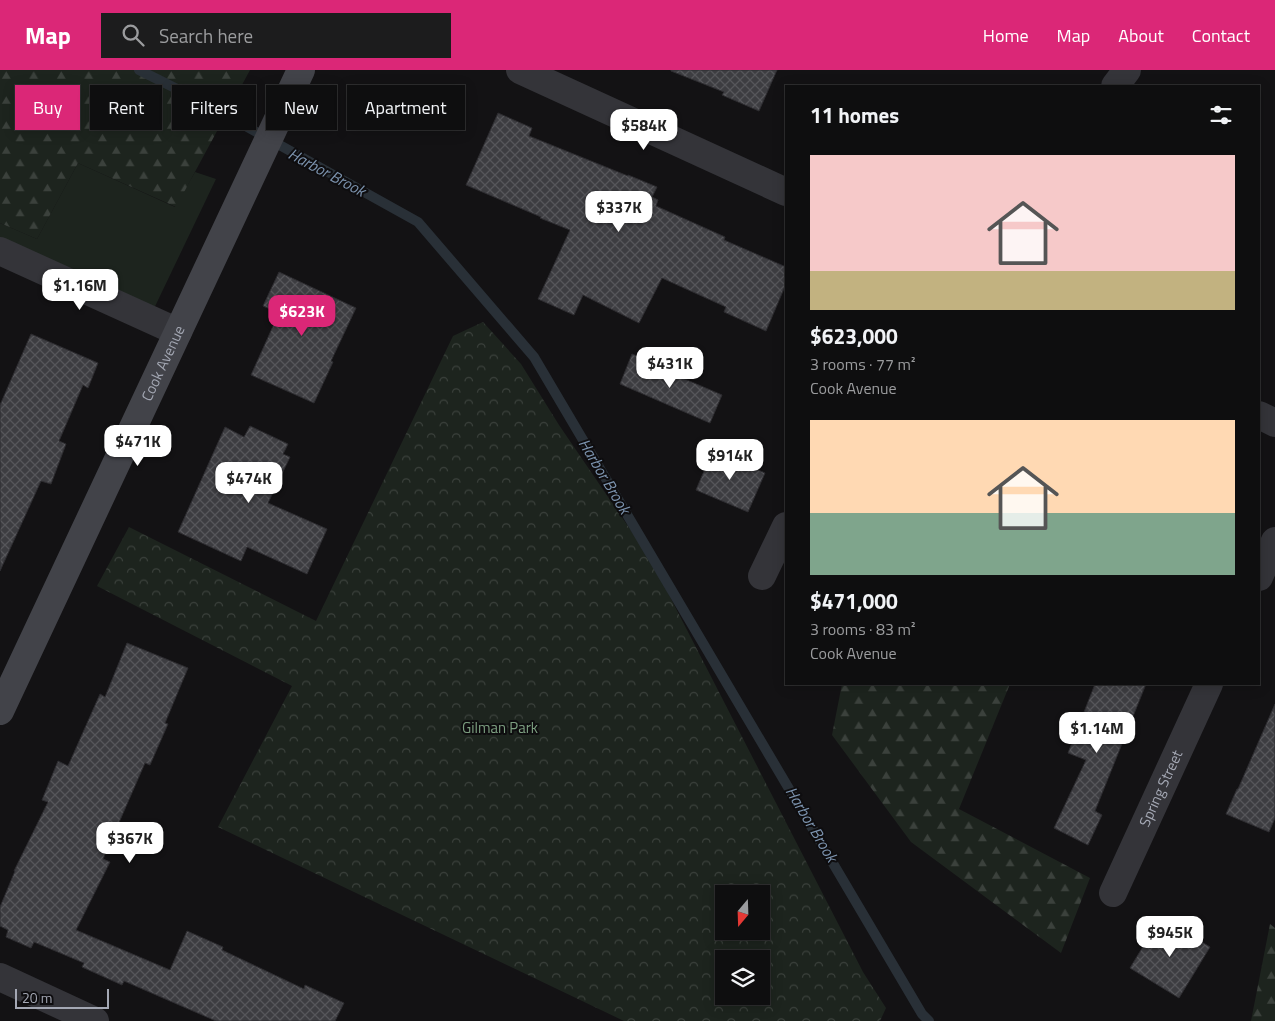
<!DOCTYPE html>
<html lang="en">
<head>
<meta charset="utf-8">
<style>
	body { margin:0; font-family:"Titillium Web",sans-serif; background:#1c1c1d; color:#f1f3f6; height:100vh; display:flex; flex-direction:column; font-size:19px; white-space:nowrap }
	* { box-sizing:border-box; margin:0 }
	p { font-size:16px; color:#9b9c9e }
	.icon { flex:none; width:28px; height:28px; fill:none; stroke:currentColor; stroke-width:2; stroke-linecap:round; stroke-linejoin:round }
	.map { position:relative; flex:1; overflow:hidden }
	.panel { position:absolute; left:785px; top:15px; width:475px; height:600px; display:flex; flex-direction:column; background:#0e0e0f; border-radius:0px; box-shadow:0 2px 12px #0003,0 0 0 1px #2e2e2f }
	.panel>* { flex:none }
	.hud { position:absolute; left:15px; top:15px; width:475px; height:45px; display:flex; gap:10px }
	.needle { width:32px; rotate:199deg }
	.buttons { position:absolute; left:715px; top:815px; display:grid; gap:10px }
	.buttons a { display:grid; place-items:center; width:55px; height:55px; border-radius:0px; background:#0e0e0f; box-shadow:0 2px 12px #0003,0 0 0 1px #2e2e2f; font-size:25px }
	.scale { position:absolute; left:15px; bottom:12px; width:94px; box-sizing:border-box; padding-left:5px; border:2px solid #a4a8b4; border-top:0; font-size:14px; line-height:18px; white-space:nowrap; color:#a4a8b4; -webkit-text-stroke:4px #0e0d0f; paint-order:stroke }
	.price { position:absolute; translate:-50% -42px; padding:0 11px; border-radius:10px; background:#fff; color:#222; font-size:16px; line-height:32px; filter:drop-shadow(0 1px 2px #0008) }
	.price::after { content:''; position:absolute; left:50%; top:30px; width:15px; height:11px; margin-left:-8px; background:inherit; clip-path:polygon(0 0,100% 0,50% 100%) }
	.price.active { background:#db2777; color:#fff }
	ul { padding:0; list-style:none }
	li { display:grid; align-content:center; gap:10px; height:265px; padding:0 25px }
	li span { display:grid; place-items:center; height:155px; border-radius:0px; color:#555 }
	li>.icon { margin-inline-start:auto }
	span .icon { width:90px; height:90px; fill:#fffc; stroke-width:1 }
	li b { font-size:21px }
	h2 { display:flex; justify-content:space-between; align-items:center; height:60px; padding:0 25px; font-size:21px }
	.pill { padding:0 18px; border-radius:0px; background:#0e0e0f; box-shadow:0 2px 12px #0003,0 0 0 1px #2e2e2f; font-size:18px; line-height:45px }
	.pill.active { background:#db2777; color:#fff }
	header { display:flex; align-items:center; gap:30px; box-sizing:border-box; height:70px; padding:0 25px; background:#db2777; color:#fff }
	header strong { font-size:24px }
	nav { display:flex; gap:28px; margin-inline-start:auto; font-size:18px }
	.search { width:350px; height:45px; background:#1c1c1d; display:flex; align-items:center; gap:12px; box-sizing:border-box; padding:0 18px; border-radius:0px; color:#9b9c9e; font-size:19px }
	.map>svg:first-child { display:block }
	.green { fill:#1d241e }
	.forest { fill:url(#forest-firs) }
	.park { fill:url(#park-crowns); fill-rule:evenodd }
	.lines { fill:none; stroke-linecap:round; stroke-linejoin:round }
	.stream { stroke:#293037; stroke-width:10 }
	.building { fill:url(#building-cross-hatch); stroke:#2d2c30 }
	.minor { stroke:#343439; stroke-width:28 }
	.secondary { stroke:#424349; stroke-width:28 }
	.labels { text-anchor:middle; stroke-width:4; stroke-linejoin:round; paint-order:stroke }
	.street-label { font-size:15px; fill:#a4a8b4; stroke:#0e0d0f }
	.park-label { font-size:15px; fill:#7c9e80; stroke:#0e0d0f }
	.water-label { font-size:16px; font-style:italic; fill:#7c93ae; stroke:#0e0d0f }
</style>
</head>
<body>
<header>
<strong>Map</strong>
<div class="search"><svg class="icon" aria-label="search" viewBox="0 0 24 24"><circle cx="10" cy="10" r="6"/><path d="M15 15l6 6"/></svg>Search here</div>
<nav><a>Home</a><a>Map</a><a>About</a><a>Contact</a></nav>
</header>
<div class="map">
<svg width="1275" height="951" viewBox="0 0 1275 951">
	<defs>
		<pattern id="forest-firs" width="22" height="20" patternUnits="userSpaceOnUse" patternTransform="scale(1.25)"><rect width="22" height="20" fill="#1d241e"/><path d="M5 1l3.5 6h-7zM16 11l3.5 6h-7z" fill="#3b413c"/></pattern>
		<pattern id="park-crowns" width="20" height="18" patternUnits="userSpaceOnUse" patternTransform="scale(1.25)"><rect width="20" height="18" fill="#1d241e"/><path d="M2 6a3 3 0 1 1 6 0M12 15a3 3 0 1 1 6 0" fill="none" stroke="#3b413c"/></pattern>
		<pattern id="building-cross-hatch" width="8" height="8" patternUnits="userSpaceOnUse" patternTransform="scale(1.25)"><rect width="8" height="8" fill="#3d3d41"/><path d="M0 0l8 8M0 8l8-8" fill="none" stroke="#56565a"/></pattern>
	</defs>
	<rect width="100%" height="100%" fill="#131214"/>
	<path class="green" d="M 78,93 L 175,137 L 195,102 L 216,109 L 149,249 L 0,189 L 0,153 L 37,169 Z"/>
	<path class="forest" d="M 0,0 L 250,0 L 176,137 L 78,93 L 37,169 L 0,153 Z
		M 842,614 L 1010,614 L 959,739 L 1090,808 L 1061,883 L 911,772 L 832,665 Z
		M 1270,854 L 1275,858 L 1275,951 L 1251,951 Z"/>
	<path class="park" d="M 483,252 L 521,294 L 559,355 L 651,490 L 863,902 L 886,938 L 880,951 L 624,951 L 218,757 L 292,616 L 97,516 L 129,457 L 316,551 L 453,266 ZM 724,824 L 761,824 L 761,861 L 724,861 ZM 724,889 L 761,889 L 761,926 L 724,926 Z"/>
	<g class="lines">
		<path class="stream" d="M 139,0 L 197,29 L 418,152 L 534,287 L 922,944 L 929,951"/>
	</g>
	<path class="building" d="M 671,0 L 777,0 L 759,41 L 722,25 L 724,22 L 671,1 Z
		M 498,43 L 532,58 L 529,66 L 628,106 L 628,105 L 657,117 L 652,127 L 658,130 L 656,136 L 725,167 L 724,170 L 786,197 L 786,214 L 766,261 L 724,242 L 726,237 L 662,208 L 639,253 L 583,225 L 574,245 L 538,229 L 570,160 L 540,148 L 541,147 L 466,115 Z
		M 279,202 L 356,238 L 331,291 L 333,292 L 314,333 L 251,305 L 279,243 L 263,236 Z
		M 31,264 L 98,293 L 88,318 L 83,315 L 59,371 L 66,374 L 51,414 L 41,411 L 0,501 L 0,335 Z
		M 632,284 L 660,295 L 659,298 L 722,325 L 710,353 L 620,314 Z
		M 250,356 L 288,374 L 283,384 L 290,387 L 268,433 L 327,459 L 307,504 L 247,477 L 241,491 L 178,462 L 225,357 L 244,367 Z
		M 713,380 L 765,403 L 748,442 L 696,420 Z
		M 127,573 L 188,598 L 165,653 L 168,654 L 150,695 L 145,693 L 103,789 L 110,792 L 76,860 L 170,900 L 187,861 L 223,877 L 222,880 L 304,919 L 305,915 L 344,933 L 335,951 L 216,951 L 124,911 L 122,915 L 82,897 L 84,893 L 34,872 L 31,878 L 6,867 L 8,860 L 0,856 L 0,837 L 15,801 L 14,801 L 48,732 L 42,730 L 58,691 L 68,696 L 100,624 L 105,627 Z
		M 1095,614 L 1146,614 L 1095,741 L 1102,745 L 1088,775 L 1054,758 L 1086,690 L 1068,683 Z
		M 1275,634 L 1275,748 L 1269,762 L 1226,744 L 1237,719 L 1238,719 Z
		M 1161,847 L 1210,877 L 1179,928 L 1130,898 Z"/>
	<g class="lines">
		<g class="minor">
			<path d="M 520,0 L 786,122"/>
			<path d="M 1115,16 L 1127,0"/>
			<path d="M 0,181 L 178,262"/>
			<path d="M 1259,345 L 1275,353"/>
			<path d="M 762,506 L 786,456"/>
			<path d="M 1259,507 L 1275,471"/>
			<path id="s1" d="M 1113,823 L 1209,614"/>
			<path d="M 0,907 L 95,951"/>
		</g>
		<path class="secondary" id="s2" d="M 0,641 L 301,0"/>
	</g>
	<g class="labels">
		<g class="street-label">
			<text dy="5" stroke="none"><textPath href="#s2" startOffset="384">Cook Avenue</textPath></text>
			<text dy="5" stroke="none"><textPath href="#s1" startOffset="115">Spring Street</textPath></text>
		</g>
		<g class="park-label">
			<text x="500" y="663">Gilman Park</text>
		</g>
		<g class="water-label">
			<text transform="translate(327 102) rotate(28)" y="6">Harbor Brook</text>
			<text transform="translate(605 406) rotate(59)" y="6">Harbor Brook</text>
			<text transform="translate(812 754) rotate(59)" y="6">Harbor Brook</text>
		</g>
	</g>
</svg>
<div class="buttons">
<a><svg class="needle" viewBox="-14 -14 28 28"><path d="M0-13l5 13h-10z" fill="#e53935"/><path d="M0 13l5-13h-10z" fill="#9b9c9e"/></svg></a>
<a><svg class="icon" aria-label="layers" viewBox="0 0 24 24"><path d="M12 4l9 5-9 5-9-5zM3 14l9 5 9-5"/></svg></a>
</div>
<div class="scale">20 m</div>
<b class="price" style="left:644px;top:81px">$584K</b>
<b class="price" style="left:619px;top:163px">$337K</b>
<b class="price" style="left:80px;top:241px">$1.16M</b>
<b class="price active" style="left:302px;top:267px">$623K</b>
<b class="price" style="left:670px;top:319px">$431K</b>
<b class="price" style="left:138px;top:397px">$471K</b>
<b class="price" style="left:730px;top:411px">$914K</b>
<b class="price" style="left:249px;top:434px">$474K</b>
<b class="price" style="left:1097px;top:684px">$1.14M</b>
<b class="price" style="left:130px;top:794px">$367K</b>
<b class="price" style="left:1170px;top:888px">$945K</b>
<div class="hud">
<a class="pill active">Buy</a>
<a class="pill">Rent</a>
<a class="pill">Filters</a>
<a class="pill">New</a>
<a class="pill">Apartment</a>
</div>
<section class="panel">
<h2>11 homes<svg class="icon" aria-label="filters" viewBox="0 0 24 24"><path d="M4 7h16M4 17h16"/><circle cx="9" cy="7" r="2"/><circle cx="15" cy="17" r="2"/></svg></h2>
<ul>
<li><span style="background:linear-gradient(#f6c9c9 75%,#c2b280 0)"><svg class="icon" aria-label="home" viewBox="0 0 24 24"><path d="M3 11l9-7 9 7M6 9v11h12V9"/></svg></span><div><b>$623,000</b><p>3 rooms · 77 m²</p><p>Cook Avenue</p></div></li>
<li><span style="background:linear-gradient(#ffd9b3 60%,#7fa58c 0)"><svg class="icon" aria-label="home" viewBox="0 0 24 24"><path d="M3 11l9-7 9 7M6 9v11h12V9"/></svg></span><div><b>$471,000</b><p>3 rooms · 83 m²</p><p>Cook Avenue</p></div></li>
</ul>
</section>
</div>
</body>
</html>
